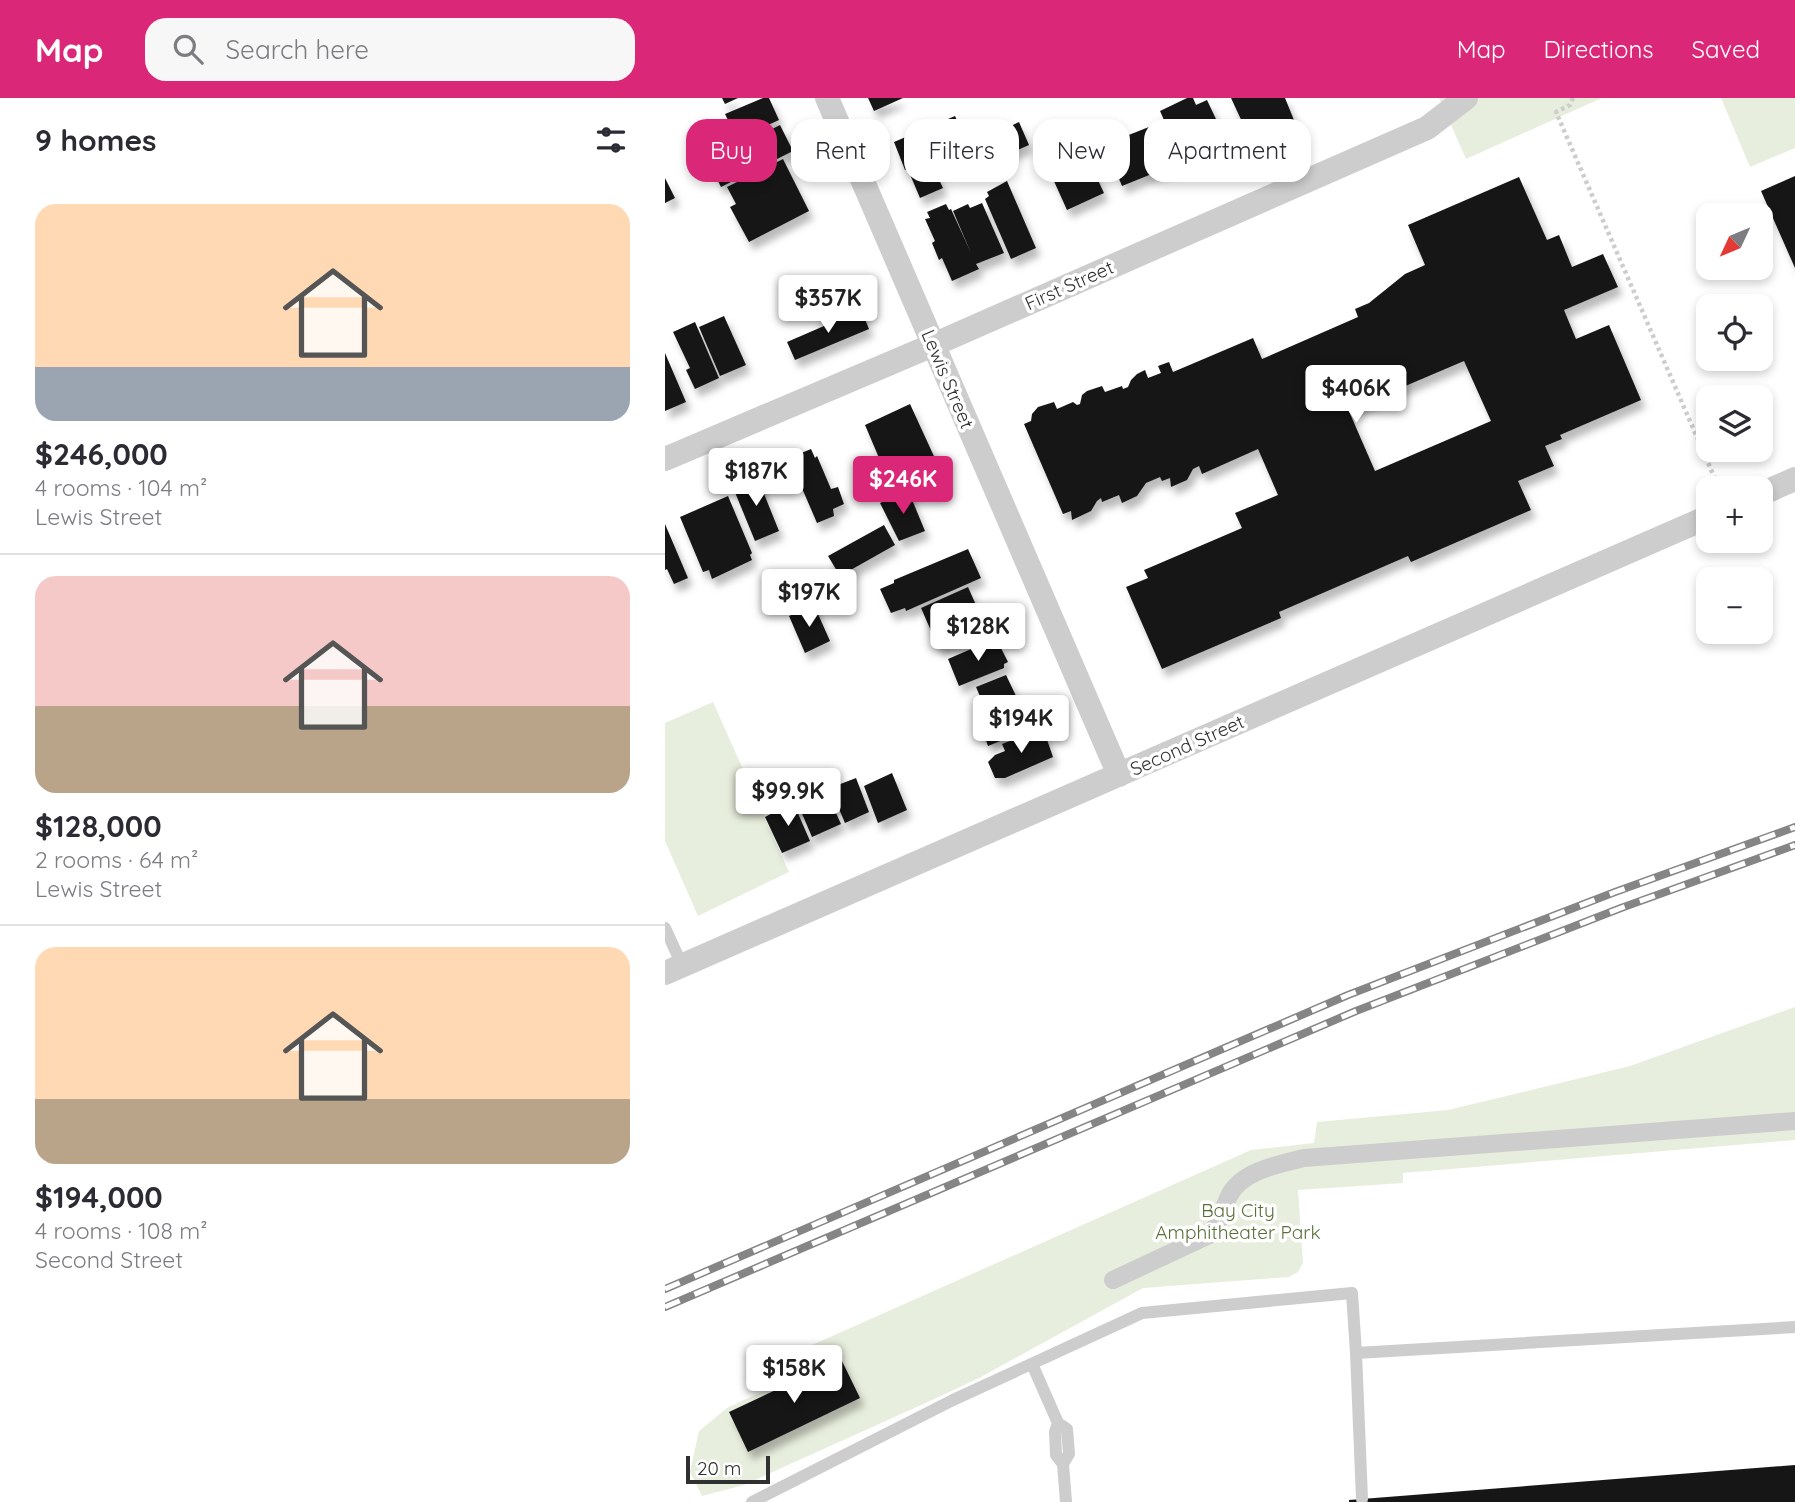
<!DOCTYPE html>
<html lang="en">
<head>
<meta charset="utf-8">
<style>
	body { margin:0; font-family:Quicksand,sans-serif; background:#f7f7f7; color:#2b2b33; height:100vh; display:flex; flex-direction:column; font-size:26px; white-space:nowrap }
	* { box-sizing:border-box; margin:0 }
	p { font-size:23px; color:#7c7c81 }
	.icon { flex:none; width:38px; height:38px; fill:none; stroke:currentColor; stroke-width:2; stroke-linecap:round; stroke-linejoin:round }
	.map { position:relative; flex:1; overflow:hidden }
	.side { display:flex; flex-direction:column; background:#fff; width:665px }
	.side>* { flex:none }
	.hud { position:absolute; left:21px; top:21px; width:665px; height:63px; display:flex; gap:14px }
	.needle { width:46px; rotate:226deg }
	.fabs { position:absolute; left:1031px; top:105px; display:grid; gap:14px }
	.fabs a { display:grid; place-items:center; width:77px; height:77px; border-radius:14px; background:#fff; box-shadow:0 4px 10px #0003; font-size:35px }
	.scale { position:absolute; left:21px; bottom:18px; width:84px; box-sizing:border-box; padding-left:7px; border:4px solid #303030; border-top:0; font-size:19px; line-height:24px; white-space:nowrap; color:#303030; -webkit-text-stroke:5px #fff; paint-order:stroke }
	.price { position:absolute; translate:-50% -60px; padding:0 16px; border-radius:7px; background:#fff; color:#222; font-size:23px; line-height:46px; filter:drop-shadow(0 2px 4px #0008) }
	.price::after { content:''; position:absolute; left:50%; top:42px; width:21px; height:16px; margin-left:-10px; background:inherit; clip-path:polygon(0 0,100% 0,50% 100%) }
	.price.on { background:#db2777; color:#fff }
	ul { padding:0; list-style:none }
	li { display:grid; align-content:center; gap:14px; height:371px; padding:0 35px }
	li+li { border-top:2px solid #e1e1e2 }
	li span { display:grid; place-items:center; height:217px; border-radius:21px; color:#555 }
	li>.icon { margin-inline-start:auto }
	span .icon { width:126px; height:126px; fill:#fffc; stroke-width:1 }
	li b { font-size:30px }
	h2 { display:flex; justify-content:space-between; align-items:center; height:84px; padding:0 35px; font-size:30px }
	.chip { padding:0 24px; border-radius:21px; background:#fff; box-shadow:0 4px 10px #0003; font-size:24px; line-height:63px }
	.chip.on { background:#db2777; color:#fff }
	header { display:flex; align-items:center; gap:42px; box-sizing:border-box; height:98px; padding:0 35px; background:#db2777; color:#fff }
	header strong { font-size:33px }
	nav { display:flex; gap:38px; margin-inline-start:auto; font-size:24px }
	.search { width:490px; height:63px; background:#f7f7f7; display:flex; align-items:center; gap:18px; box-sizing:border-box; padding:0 24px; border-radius:21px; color:#7c7c81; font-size:26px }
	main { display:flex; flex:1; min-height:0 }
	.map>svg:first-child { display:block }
	.green { fill:#e8eedd }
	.building { fill:#171717; fill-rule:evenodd; filter:url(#shadow) }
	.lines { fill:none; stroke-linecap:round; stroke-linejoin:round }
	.path { stroke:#cdcdcd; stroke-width:4.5; stroke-dasharray:3.5 3.5; stroke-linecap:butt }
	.service { stroke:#cdcdcd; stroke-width:12 }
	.pedestrian { stroke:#cdcdcd; stroke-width:18 }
	.minor { stroke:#cdcdcd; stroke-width:24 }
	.rail-casing { stroke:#858585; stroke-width:8 }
	.rail { stroke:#fff; stroke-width:5; stroke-dasharray:16; stroke-linecap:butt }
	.labels { text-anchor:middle; stroke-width:7; stroke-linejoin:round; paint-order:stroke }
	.street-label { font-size:19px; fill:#303030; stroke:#fff }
	.park-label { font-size:19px; fill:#5a7039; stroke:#fff }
</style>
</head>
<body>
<header>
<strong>Map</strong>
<div class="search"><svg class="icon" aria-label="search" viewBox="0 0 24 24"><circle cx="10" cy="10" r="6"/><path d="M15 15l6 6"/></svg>Search here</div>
<nav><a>Map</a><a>Directions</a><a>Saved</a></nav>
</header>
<main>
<section class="side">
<h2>9 homes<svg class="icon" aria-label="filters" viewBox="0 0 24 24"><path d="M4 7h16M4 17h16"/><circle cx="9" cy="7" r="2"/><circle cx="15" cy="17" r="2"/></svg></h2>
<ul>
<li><span style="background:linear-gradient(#ffd9b3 75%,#9aa5b1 0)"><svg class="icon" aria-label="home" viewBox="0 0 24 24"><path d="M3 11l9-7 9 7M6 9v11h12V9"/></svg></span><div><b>$246,000</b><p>4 rooms · 104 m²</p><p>Lewis Street</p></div></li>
<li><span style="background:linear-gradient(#f6c9c9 60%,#b9a48a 0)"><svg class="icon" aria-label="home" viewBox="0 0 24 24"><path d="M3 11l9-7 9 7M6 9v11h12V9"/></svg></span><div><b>$128,000</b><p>2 rooms · 64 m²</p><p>Lewis Street</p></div></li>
<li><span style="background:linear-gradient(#ffd9b3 70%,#b9a48a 0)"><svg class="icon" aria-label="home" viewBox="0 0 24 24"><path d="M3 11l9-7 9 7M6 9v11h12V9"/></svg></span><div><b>$194,000</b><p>4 rooms · 108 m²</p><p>Second Street</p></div></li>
</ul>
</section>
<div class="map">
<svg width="1130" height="1404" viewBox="0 0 1130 1404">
	<defs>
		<filter id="shadow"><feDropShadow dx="4.5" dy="8" stdDeviation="3.5" flood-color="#0004"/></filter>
	</defs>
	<rect width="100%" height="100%" fill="#fff"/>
	<path class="green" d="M 774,0 L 937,0 L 801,61 Z
		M 1056,0 L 1130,0 L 1130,50 L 1085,69 Z
		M 48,604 L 124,774 L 33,818 L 0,743 L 0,625 Z
		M 1130,909 L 1130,1042 L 738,1075 L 738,1085 L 633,1092 L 638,1165 L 633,1174 L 624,1179 L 478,1190 L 314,1280 L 265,1303 L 79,1387 L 37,1398 L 25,1374 L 34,1333 L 62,1310 L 137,1275 L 129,1255 L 586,1052 L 649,1045 L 652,1024 L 783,1012 L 965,968 Z"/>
	<path class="building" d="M 57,0 L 73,0 L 60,6 Z
		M 98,0 L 104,0 L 114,22 L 72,41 L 60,16 Z
		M 203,0 L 238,0 L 209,13 Z
		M 522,0 L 528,0 L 531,7 L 542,2 L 559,38 L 546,45 L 548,50 L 534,57 L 531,51 L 515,58 L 495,13 Z
		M 566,0 L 620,0 L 629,22 L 585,41 Z
		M 290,18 L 302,44 L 240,72 L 229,44 Z
		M 354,24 L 364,47 L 341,57 L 331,35 Z
		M 115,27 L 128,53 L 56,89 L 43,63 Z
		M 489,27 L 509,67 L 457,88 L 444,56 L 460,49 L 456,40 Z
		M 392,44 L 399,57 L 377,68 L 370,55 Z
		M 118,61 L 144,113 L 84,144 L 65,109 L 71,106 L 62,89 Z
		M 424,63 L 439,95 L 402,112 L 388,81 Z
		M 266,65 L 278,90 L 255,100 L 244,74 Z
		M 1130,78 L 1130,170 L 1096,93 Z
		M 854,79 L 882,142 L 894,137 L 907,169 L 938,156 L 953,189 L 899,212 L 911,241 L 944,227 L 976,302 L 895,337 L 897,341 L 880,348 L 889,368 L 853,383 L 866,412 L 746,464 L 743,458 L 614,514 L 616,520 L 497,571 L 461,489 L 483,480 L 479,472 L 577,430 L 570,415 L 613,397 L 593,351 L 537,376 L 534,368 L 528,371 L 522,382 L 506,389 L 505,380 L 497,383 L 495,379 L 481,385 L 472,398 L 457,405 L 454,397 L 437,404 L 436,400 L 432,403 L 426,413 L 407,422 L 406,413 L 398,416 L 359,326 L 366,323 L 367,316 L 373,309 L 389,304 L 392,311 L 408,304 L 412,307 L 415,306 L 417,297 L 422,293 L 437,288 L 440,294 L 457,288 L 458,291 L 463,289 L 466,282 L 472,276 L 480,272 L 483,280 L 496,275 L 493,268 L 504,264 L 508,274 L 588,240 L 597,261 L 693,219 L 690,211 L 704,205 L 740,176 L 760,167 L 743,127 ZM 799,263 L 826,323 L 710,373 L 676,295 L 684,292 L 691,309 Z
		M 0,80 L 10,100 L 0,105 Z
		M 342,83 L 371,150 L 346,161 L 320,101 L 324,98 L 322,94 Z
		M 317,105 L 339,155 L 311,166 L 314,171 L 287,183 L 277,160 L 274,162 L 267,145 L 270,143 L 260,121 L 265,120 L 262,114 L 281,106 L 284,112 L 286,111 L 306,155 L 288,113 L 303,106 L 305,110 Z
		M 196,212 L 204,231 L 130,262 L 122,244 Z
		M 59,218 L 81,267 L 55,278 L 34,229 Z
		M 30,224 L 54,280 L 30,291 L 21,272 L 25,270 L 8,234 Z
		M 0,255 L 21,304 L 0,313 Z
		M 245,306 L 273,367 L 226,388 L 200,327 Z
		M 146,351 L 150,360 L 152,358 L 166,391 L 173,389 L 179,406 L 168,411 L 169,418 L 152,425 L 124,360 Z
		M 91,376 L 114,433 L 90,443 L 67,387 Z
		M 243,392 L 260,433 L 234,443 L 215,405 Z
		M 63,398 L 87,455 L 85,457 L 87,462 L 47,481 L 44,472 L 38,474 L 15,419 Z
		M 0,426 L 23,480 L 9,486 L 2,471 L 0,472 Z
		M 219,427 L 230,447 L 175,478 L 163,458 Z
		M 303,451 L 316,480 L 241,513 L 240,510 L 226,515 L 215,491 L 229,485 L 229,482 Z
		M 303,489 L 323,534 L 289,549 L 289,546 L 274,551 L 256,510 Z
		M 149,507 L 165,543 L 140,555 L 124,518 Z
		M 327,542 L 330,548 L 334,546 L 343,564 L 339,566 L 339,570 L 294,588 L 283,561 Z
		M 341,577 L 353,602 L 322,615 L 311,589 Z
		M 369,599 L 374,612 L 371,613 L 377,626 L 323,648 L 315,626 L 330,620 L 328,615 Z
		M 378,630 L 388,659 L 340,680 L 330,680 L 323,664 L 330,657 L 340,653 L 337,646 Z
		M 227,675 L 242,712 L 213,725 L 199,688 Z
		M 191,680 L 204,714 L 180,725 L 165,690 Z
		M 160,691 L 176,726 L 147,739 L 132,704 Z
		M 128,704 L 145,743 L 117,755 L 100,719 Z
		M 176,1261 L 195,1300 L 83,1354 L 64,1314 Z
		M 1130,1367 L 1130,1404 L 684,1404 L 684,1402 Z"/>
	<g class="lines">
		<path class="path" d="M 908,0 L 905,7 L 891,14 L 1054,390"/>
		<path class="service" d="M 0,830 L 17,867
			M 691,1255 L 697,1401
			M 367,1266 L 393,1325 L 402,1331 L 404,1356 L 398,1366
			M 393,1325 L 390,1334 L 391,1357 L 398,1366 L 401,1404
			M 87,1404 L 288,1302 L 477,1215 L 687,1195 L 691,1255 L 1130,1229"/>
		<path class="pedestrian" d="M 448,1182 L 544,1137 C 555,1126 557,1112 564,1098 C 576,1073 614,1066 639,1060 L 1130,1023"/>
		<path class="minor" d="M 162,0 L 454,677
			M 0,361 L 268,247 L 762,30 L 801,0
			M 1096,396 L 1130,381
			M 0,875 L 1043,419"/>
		<defs>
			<path id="rail" d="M 0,1191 L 683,897 L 950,794 L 1130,729
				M 0,1209 L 691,913 L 956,810 L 1130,747"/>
		</defs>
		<use href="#rail" class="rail-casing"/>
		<use href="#rail" class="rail"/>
	</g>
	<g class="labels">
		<g class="street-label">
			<text transform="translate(404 187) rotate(-24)" y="7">First Street</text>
			<text transform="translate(283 281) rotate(67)" y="7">Lewis Street</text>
			<text transform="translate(522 647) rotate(-24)" y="7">Second Street</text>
		</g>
		<g class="park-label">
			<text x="573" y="1119">Bay City<tspan x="573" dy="22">Amphitheater Park</tspan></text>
		</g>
	</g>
</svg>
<div class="fabs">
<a><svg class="needle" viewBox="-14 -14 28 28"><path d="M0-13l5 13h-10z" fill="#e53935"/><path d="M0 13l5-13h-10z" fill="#7c7c81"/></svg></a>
<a><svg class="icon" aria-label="locate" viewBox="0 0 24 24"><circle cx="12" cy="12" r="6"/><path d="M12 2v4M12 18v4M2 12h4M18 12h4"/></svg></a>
<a><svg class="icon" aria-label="layers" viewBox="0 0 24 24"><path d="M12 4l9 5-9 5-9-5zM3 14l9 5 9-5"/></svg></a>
<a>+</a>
<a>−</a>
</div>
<div class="scale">20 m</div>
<b class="price" style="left:163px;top:237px">$357K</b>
<b class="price" style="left:691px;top:327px">$406K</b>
<b class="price" style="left:91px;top:410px">$187K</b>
<b class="price on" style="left:238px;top:418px">$246K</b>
<b class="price" style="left:144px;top:531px">$197K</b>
<b class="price" style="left:313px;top:565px">$128K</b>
<b class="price" style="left:356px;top:657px">$194K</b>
<b class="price" style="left:123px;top:730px">$99.9K</b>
<b class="price" style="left:129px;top:1307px">$158K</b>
<div class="hud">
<a class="chip on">Buy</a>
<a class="chip">Rent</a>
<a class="chip">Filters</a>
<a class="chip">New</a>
<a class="chip">Apartment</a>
</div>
</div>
</main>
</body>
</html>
